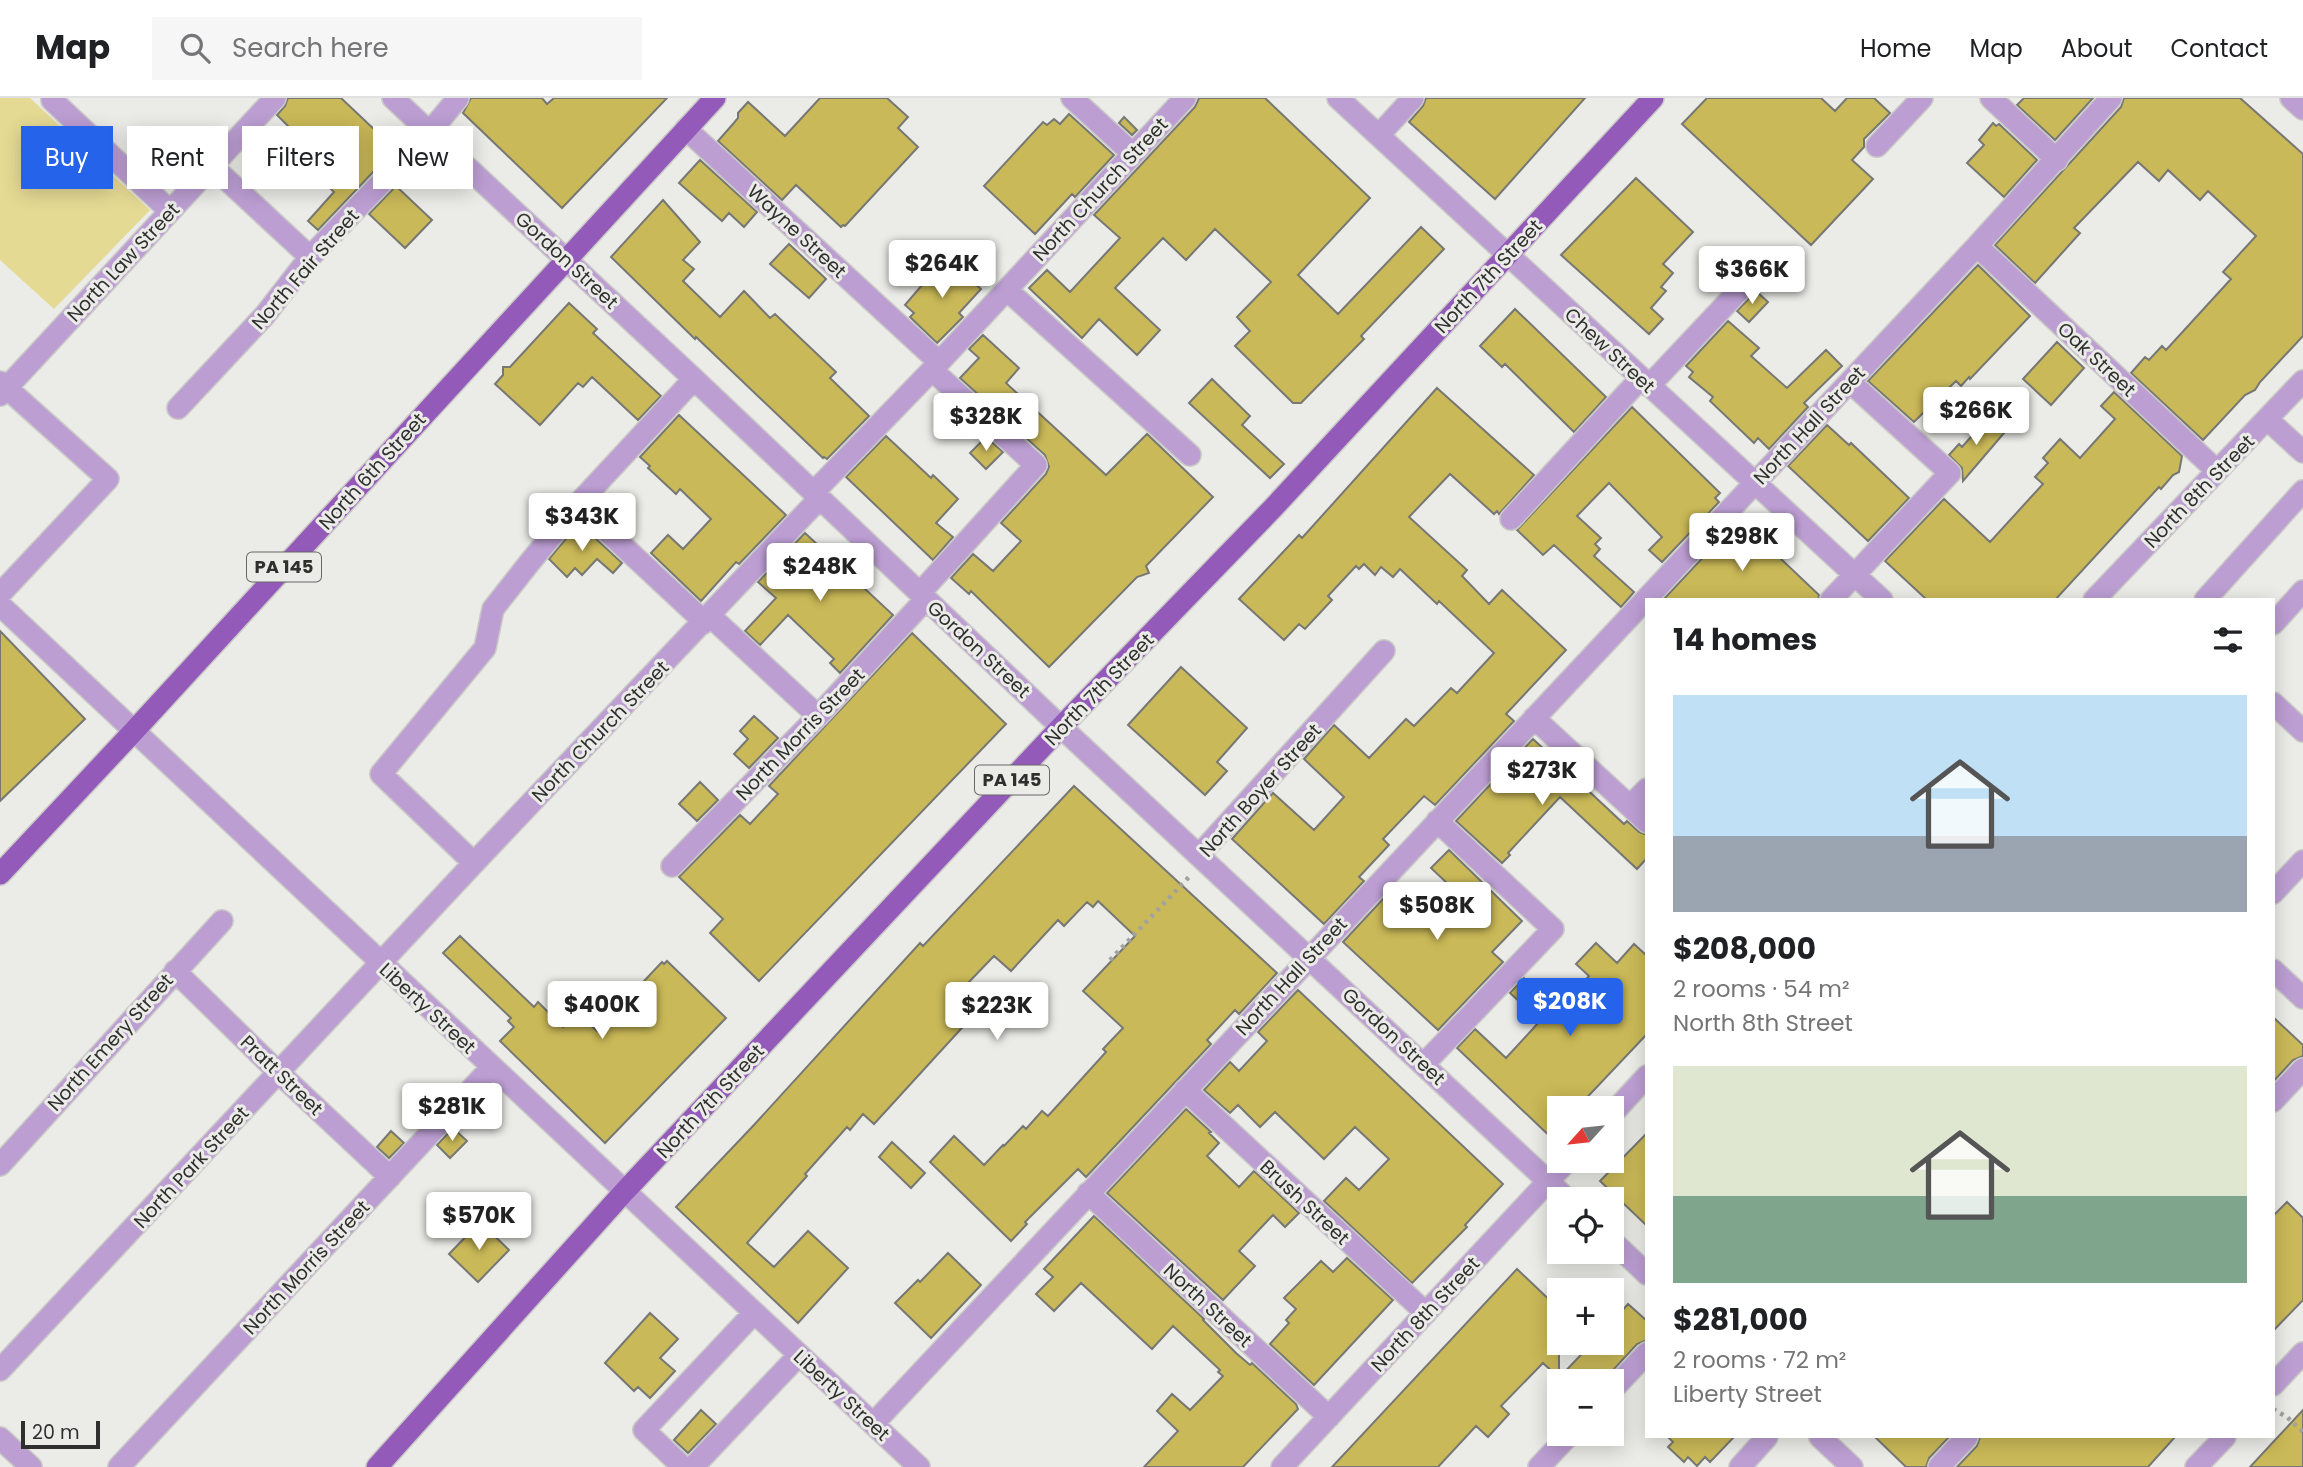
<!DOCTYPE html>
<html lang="en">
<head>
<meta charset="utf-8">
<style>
	body { margin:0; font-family:Poppins,sans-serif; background:#f6f6f6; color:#202124; height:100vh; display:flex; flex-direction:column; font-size:26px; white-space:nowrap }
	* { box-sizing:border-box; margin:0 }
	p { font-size:23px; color:#757577 }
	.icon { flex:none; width:38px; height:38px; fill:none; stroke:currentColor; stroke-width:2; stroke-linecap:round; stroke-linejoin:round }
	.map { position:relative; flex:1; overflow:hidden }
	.panel { position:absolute; left:1645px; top:500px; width:630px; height:840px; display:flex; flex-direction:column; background:#fff; border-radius:0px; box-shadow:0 4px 18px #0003 }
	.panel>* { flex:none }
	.guide { position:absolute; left:21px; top:28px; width:665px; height:63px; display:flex; gap:14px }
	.needle { width:46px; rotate:243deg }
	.tools { position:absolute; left:1547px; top:998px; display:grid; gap:14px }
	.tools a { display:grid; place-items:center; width:77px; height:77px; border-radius:0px; background:#fff; box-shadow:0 4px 18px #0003; font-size:35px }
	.scale { position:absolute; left:21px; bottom:18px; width:79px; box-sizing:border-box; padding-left:7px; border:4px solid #2f2f2e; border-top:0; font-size:19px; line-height:24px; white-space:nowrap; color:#2f2f2e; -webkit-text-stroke:5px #ebebe7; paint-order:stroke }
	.price { position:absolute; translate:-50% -60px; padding:0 16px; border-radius:7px; background:#fff; color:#222; font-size:23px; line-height:46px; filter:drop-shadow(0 2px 4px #0008) }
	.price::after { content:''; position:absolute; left:50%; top:42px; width:21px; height:16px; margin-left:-10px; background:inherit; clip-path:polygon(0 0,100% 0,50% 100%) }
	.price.selected { background:#2563eb; color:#fff }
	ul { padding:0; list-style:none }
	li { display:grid; align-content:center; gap:14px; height:371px; padding:0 28px }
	li span { display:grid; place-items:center; height:217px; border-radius:0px; color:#555 }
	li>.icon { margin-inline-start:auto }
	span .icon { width:126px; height:126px; fill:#fffc; stroke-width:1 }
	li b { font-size:30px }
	h2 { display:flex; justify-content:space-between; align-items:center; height:84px; padding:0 28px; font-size:30px }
	.chip { padding:0 24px; border-radius:0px; background:#fff; box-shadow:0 4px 18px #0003; font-size:24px; line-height:63px }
	.chip.selected { background:#2563eb; color:#fff }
	header { display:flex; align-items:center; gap:42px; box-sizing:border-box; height:98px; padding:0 35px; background:#fff; border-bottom:2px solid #e0e0e0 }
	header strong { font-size:33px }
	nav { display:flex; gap:38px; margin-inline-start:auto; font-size:24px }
	.search { width:490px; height:63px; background:#f6f6f6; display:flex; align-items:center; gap:18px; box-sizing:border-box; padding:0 24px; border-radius:0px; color:#757577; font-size:26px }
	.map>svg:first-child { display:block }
	.green { fill:#e5da94 }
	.building { fill:#cab958; stroke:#777773; stroke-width:2 }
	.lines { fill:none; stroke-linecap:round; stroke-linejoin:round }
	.minor-casing { stroke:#c9c9c6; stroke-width:24 }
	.major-casing { stroke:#c9c9c6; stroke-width:24 }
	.path { stroke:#a2a29f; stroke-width:4.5; stroke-dasharray:3.5 5; stroke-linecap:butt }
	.minor { stroke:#bc9ed3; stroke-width:21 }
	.major { stroke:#945aba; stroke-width:21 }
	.labels { text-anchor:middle; stroke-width:6; stroke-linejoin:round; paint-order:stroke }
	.shield { fill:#ebebe7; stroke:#676766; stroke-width:2 }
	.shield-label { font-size:18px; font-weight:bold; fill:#2f2f2e }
	.street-label { font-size:19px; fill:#2f2f2e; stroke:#ebebe7 }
</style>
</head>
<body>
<header>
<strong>Map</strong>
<div class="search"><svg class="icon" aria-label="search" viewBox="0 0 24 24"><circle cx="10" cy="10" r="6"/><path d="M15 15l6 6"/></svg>Search here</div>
<nav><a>Home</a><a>Map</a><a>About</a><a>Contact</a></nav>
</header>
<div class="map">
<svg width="2303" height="1369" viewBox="0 0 2303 1369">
	<rect width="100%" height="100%" fill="#ebebe7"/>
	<path class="green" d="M 0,0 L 30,0 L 150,112 L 54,211 L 0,162 Z"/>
	<path class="building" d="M 288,0 L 341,0 L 395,51 L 318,132 L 308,123 L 334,94 L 289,51 L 300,40 L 277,17 L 285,8 Z
		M 471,0 L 542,0 L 547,6 L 554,0 L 667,0 L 562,110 L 463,15 Z
		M 820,0 L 887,0 L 908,19 L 898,30 L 918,49 L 845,128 L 843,127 L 841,129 L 796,87 L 782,102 L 718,43 L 733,26 L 738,20 L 738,15 L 748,4 L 785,38 Z
		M 1199,0 L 1265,0 L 1370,100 L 1298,177 L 1338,216 L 1421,129 L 1444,151 L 1361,238 L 1364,241 L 1301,305 L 1293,305 L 1235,248 L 1250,233 L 1237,219 L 1271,184 L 1215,131 L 1186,162 L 1163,140 L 1115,190 L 1160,232 L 1137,257 L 1099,221 L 1082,240 L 1029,190 L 1047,172 L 1070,194 L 1120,140 L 1094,117 L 1195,9 Z
		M 1426,0 L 1585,0 L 1495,101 L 1409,24 L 1423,8 Z
		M 1707,0 L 1821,0 L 1835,13 L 1847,0 L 1874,0 L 1890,15 L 1864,41 L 1864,49 L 1852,62 L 1873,81 L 1811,147 L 1682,26 Z
		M 2024,0 L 2093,0 L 2055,42 L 2017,7 Z
		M 2124,0 L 2240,0 L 2303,56 L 2303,238 L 2260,284 L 2255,292 L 2245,297 L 2203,342 L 2131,275 L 2145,259 L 2149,262 L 2162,248 L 2166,252 L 2231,181 L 2223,174 L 2256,138 L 2208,93 L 2200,102 L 2168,72 L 2159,83 L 2138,64 L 2074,130 L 2080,135 L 2035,185 L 1995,147 L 2121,9 Z
		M 1069,16 L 1114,57 L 1075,99 L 1072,96 L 1035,136 L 984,88 L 1043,24 L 1047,27 L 1054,21 L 1060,26 Z
		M 1124,19 L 1137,32 L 1132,37 L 1119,25 Z
		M 1993,25 L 1996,28 L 1999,26 L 2037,62 L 2004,99 L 1967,65 L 1984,47 L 1979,42 Z
		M 700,62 L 757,114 L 744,129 L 729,115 L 722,123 L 679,85 Z
		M 1636,80 L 1693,134 L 1663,166 L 1673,175 L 1661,189 L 1666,193 L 1651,210 L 1663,221 L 1649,236 L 1561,157 Z
		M 396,88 L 432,122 L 405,150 L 369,116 Z
		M 663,102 L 700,144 L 683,162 L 694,171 L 683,183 L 720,219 L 744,193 L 770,220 L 775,216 L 836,274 L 830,280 L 869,318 L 827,361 L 824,359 L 823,360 L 696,239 L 695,241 L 611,159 Z
		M 789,146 L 826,181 L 809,200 L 770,166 Z
		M 946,159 L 981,191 L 959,215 L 963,219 L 937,245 L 910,219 L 914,215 L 905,207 Z
		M 1978,167 L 2030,218 L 1970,281 L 1969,279 L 1961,288 L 1956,283 L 1914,324 L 1868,283 Z
		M 1756,193 L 1768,204 L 1749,224 L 1737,213 Z
		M 569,205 L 597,231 L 593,235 L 661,298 L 638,322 L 592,279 L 583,289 L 578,285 L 540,327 L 495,286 L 503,277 L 503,269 L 510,269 Z
		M 1515,211 L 1606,299 L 1574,334 L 1505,266 L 1502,269 L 1480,248 Z
		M 1728,223 L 1759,250 L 1751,258 L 1787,290 L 1826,252 L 1842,268 L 1804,305 L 1808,309 L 1769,351 L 1758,340 L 1754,345 L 1710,303 L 1713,299 L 1689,279 L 1693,274 L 1686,268 Z
		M 983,237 L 1019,270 L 1006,285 L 1106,377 L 1147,336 L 1213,399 L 1146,468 L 1149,475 L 1137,479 L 1049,569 L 971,493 L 969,496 L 951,480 L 973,456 L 993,473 L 1021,443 L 1001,425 L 1046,376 L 1049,369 L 1045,357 L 960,280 L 979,260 L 969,251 Z
		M 2057,244 L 2084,270 L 2051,307 L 2023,281 Z
		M 1212,281 L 1250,318 L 1242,327 L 1284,366 L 1270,380 L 1189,305 Z
		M 1437,290 L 1534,377 L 1499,416 L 1497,413 L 1494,416 L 1450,376 L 1409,419 L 1467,472 L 1462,478 L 1489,506 L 1502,492 L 1566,552 L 1506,616 L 1514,623 L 1435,707 L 1424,698 L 1383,741 L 1389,747 L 1359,779 L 1364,783 L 1324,826 L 1232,741 L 1273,695 L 1314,732 L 1344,699 L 1304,661 L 1334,627 L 1369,660 L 1406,621 L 1414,628 L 1451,590 L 1457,595 L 1494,555 L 1439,503 L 1437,506 L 1400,471 L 1393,479 L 1381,469 L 1375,477 L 1364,466 L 1359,471 L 1356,468 L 1328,498 L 1332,502 L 1305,531 L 1299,526 L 1284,542 L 1239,501 L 1299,437 L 1302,440 Z
		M 2114,294 L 2182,358 L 2179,374 L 2173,377 L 2161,391 L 2159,389 L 2055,502 L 1927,502 L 1885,463 L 1944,401 L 1990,444 L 2043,386 L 2035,379 L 2048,365 L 2043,360 L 2060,341 L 2080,360 L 2115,321 L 2101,308 Z
		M 1632,309 L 1720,395 L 1715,400 L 1719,404 L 1662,464 L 1649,452 L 1662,439 L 1609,385 L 1577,418 L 1601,440 L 1595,446 L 1600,451 L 1594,458 L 1634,494 L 1621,509 L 1554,447 L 1543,457 L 1517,432 Z
		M 679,317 L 786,417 L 739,466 L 736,464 L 701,503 L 651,455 L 668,437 L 683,451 L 711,421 L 680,391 L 676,396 L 648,370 L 650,368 L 640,359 Z
		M 1987,321 L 2004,335 L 1963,383 L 1962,370 L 1949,357 L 1959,346 L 1962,349 Z
		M 1827,327 L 1849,347 L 1851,345 L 1909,400 L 1868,443 L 1788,368 Z
		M 886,338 L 931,380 L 933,377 L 958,401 L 936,425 L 953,439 L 933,462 L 846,379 Z
		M 986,339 L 1003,354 L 986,371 L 970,355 Z
		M 1739,421 L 1819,497 L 1818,502 L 1663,502 Z
		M 579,425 L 622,465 L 613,475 L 597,461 L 582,477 L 575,470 L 567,479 L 549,461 Z
		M 805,435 L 893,517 L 840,575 L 830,565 L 834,561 L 788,517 L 760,547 L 745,533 L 776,500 L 758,484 Z
		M 0,533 L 85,621 L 0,703 Z
		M 912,535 L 1006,626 L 759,883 L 710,835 L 723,821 L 679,779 L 740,717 L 750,726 L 778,696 L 769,688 Z
		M 1181,569 L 1247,630 L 1217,664 L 1227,673 L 1205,697 L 1128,627 Z
		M 754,618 L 778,640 L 749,670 L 734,656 L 748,641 L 740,633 Z
		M 1533,641 L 1624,726 L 1627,723 L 1639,734 L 1647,737 L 1647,760 L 1637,771 L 1560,699 L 1508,755 L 1510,757 L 1502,765 L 1456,723 Z
		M 700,684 L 718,702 L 697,723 L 679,706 Z
		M 1074,688 L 1277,875 L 1239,916 L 1235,912 L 1207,942 L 1211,946 L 1086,1079 L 1078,1071 L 1025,1124 L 1027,1126 L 1011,1143 L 930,1064 L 954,1038 L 984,1067 L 1003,1047 L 1004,1048 L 1023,1028 L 1026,1031 L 1042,1013 L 1048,1018 L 1106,954 L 1103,951 L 1123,930 L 1083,893 L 1135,838 L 1098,803 L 1093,809 L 1087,804 L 1064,828 L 1058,822 L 1011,873 L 994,858 L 966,887 L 970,891 L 955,908 L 970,921 L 874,1026 L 863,1016 L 850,1032 L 847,1029 L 805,1076 L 807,1078 L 747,1145 L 774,1169 L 808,1133 L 848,1170 L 798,1225 L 676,1109 L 753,1028 L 920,845 L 923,848 Z
		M 1449,752 L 1522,823 L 1492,854 L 1503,864 L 1438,932 L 1343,844 L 1383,801 L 1392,809 L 1401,800 L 1419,816 L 1448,786 L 1431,770 Z
		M 460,838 L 534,909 L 538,904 L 563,929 L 577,914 L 597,933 L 662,864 L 664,866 L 667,863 L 726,920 L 605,1045 L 500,943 L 514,929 L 508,923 L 511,920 L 443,855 Z
		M 1596,845 L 1617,865 L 1634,846 L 1647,858 L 1647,936 L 1577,1010 L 1559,1010 L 1559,1047 L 1457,950 L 1475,931 L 1506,960 L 1540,923 L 1510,895 L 1524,880 L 1558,912 L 1589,878 L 1576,866 Z
		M 1298,892 L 1503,1086 L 1465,1127 L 1467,1129 L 1412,1185 L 1324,1103 L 1346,1080 L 1359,1092 L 1389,1061 L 1355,1029 L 1324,1061 L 1275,1014 L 1260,1029 L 1238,1007 L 1230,1015 L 1204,992 L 1230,964 L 1239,973 L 1267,943 L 1258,934 Z
		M 2273,919 L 2303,947 L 2303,958 L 2293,962 L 2273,984 Z
		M 1186,1011 L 1211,1034 L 1209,1035 L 1219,1045 L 1207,1058 L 1239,1089 L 1254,1073 L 1299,1115 L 1285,1129 L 1273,1117 L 1239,1153 L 1255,1168 L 1223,1202 L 1107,1095 Z
		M 453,1030 L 467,1043 L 450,1060 L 437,1047 Z
		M 391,1033 L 404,1045 L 389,1060 L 377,1049 Z
		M 1647,1035 L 1647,1128 L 1600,1083 Z
		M 892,1044 L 925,1075 L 911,1090 L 879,1059 Z
		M 2287,1104 L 2303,1120 L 2303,1202 L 2273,1233 L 2273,1118 Z
		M 1094,1118 L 1204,1221 L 1203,1222 L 1236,1255 L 1250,1267 L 1252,1265 L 1296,1306 L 1298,1311 L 1243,1369 L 1144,1369 L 1178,1333 L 1157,1313 L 1172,1296 L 1190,1312 L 1223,1278 L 1218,1274 L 1220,1272 L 1173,1228 L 1152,1251 L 1081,1185 L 1054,1213 L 1036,1196 L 1053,1179 L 1044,1171 Z
		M 480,1124 L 509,1152 L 478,1184 L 449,1156 Z
		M 948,1155 L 981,1187 L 931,1240 L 895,1205 L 918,1182 L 920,1184 Z
		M 1347,1160 L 1393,1202 L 1314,1287 L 1270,1246 L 1289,1225 L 1286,1222 L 1296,1211 L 1284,1200 L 1321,1163 L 1333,1174 Z
		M 1517,1171 L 1559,1211 L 1559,1280 L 1593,1244 L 1612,1244 L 1612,1224 L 1628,1206 L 1647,1223 L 1647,1242 L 1637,1246 L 1603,1283 L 1557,1283 L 1559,1280 L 1543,1265 L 1501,1308 L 1509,1316 L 1488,1339 L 1476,1328 L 1438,1369 L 1332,1369 Z
		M 650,1215 L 678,1241 L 660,1260 L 675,1273 L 650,1300 L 638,1289 L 634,1293 L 605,1265 Z
		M 701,1312 L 716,1326 L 688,1355 L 674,1342 Z
		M 2303,1312 L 2303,1369 L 2250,1369 L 2276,1341 Z
		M 1668,1339 L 1734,1339 L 1710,1364 L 1705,1359 L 1697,1368 L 1688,1359 L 1684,1364 L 1668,1349 L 1673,1344 Z
		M 1875,1339 L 1949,1339 L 1929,1360 L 1926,1369 L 1906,1369 Z
		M 1980,1339 L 2175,1339 L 2148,1369 L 1957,1369 L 1977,1348 Z"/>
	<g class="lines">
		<defs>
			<path id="minor" d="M 54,0 L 52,2 L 170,113
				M 393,0 L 694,281 L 1061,629 L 1567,1101
				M 1072,0 L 1133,56
				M 1338,0 L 1882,502
				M 1991,0 L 2057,62
				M 2291,0 L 2303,11
				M 686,31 L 939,264
				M 1379,37 L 1413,0
				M 1877,48 L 1922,0
				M 212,68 L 310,159
				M 1977,148 L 2217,373
				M 1007,192 L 1190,357
				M 0,284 L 108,381 L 0,496
				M 1649,288 L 1745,186
				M 0,297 L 275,0
				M 178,310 L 265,217 L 310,159 L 429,35 L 458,0
				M 2267,321 L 2303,354
				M 813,395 L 932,272 L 1185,0
				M 578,406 L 697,517 L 702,526
				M 1511,421 L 1641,280
				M 920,495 L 1036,367 L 932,272
				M 1831,502 L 1950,375 L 1850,284
				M 2094,502 L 2303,283
				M 2205,502 L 2303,393
				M 0,507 L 919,1369
				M 709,517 L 818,618
				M 2273,526 L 2303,493
				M 2273,605 L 2303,633
				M 1534,620 L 1647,724
				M 1630,708 L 1647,691
				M 1200,756 L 1384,553
				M 474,765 L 381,676 L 485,550 L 493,511 L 530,464 L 578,406 L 694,281
				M 672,768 L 818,618 L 926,501
				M 2273,795 L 2303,763
				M 2273,872 L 2303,900
				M 175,873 L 279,975 L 390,1079
				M 1424,966 L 1553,831 L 1437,723
				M 1185,992 L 1426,1215
				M 2273,1003 L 2303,971
				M 1612,1016 L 1647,978
				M 0,1067 L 222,823
				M 1088,1095 L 1329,1319
				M 1612,1143 L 1647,1176
				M 0,1272 L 474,765 L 819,401
				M 2273,1287 L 2303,1255
				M 1612,1292 L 1647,1255
				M 873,1326 L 1977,148 L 2111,0
				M 1820,1339 L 1852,1369
				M 0,1340 L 31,1369
				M 119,1369 L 492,969
				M 683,1369 L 644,1332 L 754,1215
				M 693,1369 L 799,1257
				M 1282,1369 L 1568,1062
				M 1539,1369 L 1571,1335
				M 1740,1369 L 1767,1339
				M 1939,1369 L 1967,1339
				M 2196,1369 L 2225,1339"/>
			<path id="major" d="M 0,776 L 134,633 L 715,0
				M 377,1369 L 624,1094 L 1061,629 L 1273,410 L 1653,0"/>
		</defs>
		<use href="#minor" class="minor-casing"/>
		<use href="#major" class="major-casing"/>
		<path class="path" d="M 1110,862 L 1189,779
			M 2273,1311 L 2287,1319 L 2303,1334"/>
		<use href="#minor" class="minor"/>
		<use href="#major" class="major"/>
	</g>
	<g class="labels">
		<g class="shield">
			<rect x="247" y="454.5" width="74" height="29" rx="5"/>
			<rect x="975" y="667.5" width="74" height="29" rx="5"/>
		</g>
		<g class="shield-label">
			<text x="284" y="475">PA 145</text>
			<text x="1012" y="688">PA 145</text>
		</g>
		<g class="street-label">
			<text transform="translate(1100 91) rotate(-47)" y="7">North Church Street</text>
			<text transform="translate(797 133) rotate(43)" y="7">Wayne Street</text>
			<text transform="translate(567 162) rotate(43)" y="7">Gordon Street</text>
			<text transform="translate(123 164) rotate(-47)" y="7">North Law Street</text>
			<text transform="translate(305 171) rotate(-49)" y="7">North Fair Street</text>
			<text transform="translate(1488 178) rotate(-47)" y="7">North 7th Street</text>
			<text transform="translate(1610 252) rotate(43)" y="7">Chew Street</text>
			<text transform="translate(2097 261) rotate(43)" y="7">Oak Street</text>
			<text transform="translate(1809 327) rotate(-47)" y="7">North Hall Street</text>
			<text transform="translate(372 373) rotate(-48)" y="7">North 6th Street</text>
			<text transform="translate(2199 393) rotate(-46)" y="7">North 8th Street</text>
			<text transform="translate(979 551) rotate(43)" y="7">Gordon Street</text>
			<text transform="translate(1099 591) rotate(-46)" y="7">North 7th Street</text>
			<text transform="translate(600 633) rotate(-46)" y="7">North Church Street</text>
			<text transform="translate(800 636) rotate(-46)" y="7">North Morris Street</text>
			<text transform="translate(1260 692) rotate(-48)" y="7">North Boyer Street</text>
			<text transform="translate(1291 878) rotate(-47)" y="7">North Hall Street</text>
			<text transform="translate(428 910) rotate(43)" y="7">Liberty Street</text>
			<text transform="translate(1394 938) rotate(43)" y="7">Gordon Street</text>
			<text transform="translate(110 944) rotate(-48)" y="7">North Emery Street</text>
			<text transform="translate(282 977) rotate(44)" y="7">Pratt Street</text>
			<text transform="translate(710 1003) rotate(-47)" y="7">North 7th Street</text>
			<text transform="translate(191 1069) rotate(-47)" y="7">North Park Street</text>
			<text transform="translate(1305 1104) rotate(43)" y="7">Brush Street</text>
			<text transform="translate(306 1169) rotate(-47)" y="7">North Morris Street</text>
			<text transform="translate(1208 1207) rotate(43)" y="7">North Street</text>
			<text transform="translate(1425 1216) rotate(-47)" y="7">North 8th Street</text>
			<text transform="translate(842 1297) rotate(43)" y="7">Liberty Street</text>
		</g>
	</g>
</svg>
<div class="tools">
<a><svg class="needle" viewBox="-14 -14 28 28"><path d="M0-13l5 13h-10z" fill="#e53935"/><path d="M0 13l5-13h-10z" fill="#757577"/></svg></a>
<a><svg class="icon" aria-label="locate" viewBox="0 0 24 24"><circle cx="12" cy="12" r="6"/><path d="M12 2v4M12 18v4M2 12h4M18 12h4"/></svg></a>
<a>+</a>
<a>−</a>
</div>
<div class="scale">20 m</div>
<b class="price" style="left:942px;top:202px">$264K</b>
<b class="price" style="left:1752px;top:208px">$366K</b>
<b class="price" style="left:1976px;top:349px">$266K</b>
<b class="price" style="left:986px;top:355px">$328K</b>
<b class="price" style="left:582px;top:455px">$343K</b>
<b class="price" style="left:1742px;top:475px">$298K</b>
<b class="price" style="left:820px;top:505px">$248K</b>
<b class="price" style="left:1542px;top:709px">$273K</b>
<b class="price" style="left:1437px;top:844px">$508K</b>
<b class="price selected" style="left:1570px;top:940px">$208K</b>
<b class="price" style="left:602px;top:943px">$400K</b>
<b class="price" style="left:997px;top:944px">$223K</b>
<b class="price" style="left:452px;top:1045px">$281K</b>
<b class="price" style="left:479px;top:1154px">$570K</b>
<div class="guide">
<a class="chip selected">Buy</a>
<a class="chip">Rent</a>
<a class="chip">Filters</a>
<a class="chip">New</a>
</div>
<section class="panel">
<h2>14 homes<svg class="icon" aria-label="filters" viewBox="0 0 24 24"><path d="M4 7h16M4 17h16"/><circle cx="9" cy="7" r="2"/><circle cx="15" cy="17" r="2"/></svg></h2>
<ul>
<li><span style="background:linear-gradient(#bfe0f5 65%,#9aa5b1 0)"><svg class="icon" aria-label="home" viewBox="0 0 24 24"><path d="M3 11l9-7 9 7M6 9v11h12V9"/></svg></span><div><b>$208,000</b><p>2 rooms · 54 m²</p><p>North 8th Street</p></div></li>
<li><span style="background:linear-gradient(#dfe7d0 60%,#7fa58c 0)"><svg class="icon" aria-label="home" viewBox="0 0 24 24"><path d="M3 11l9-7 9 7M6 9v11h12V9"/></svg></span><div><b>$281,000</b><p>2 rooms · 72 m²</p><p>Liberty Street</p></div></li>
</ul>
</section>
</div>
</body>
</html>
